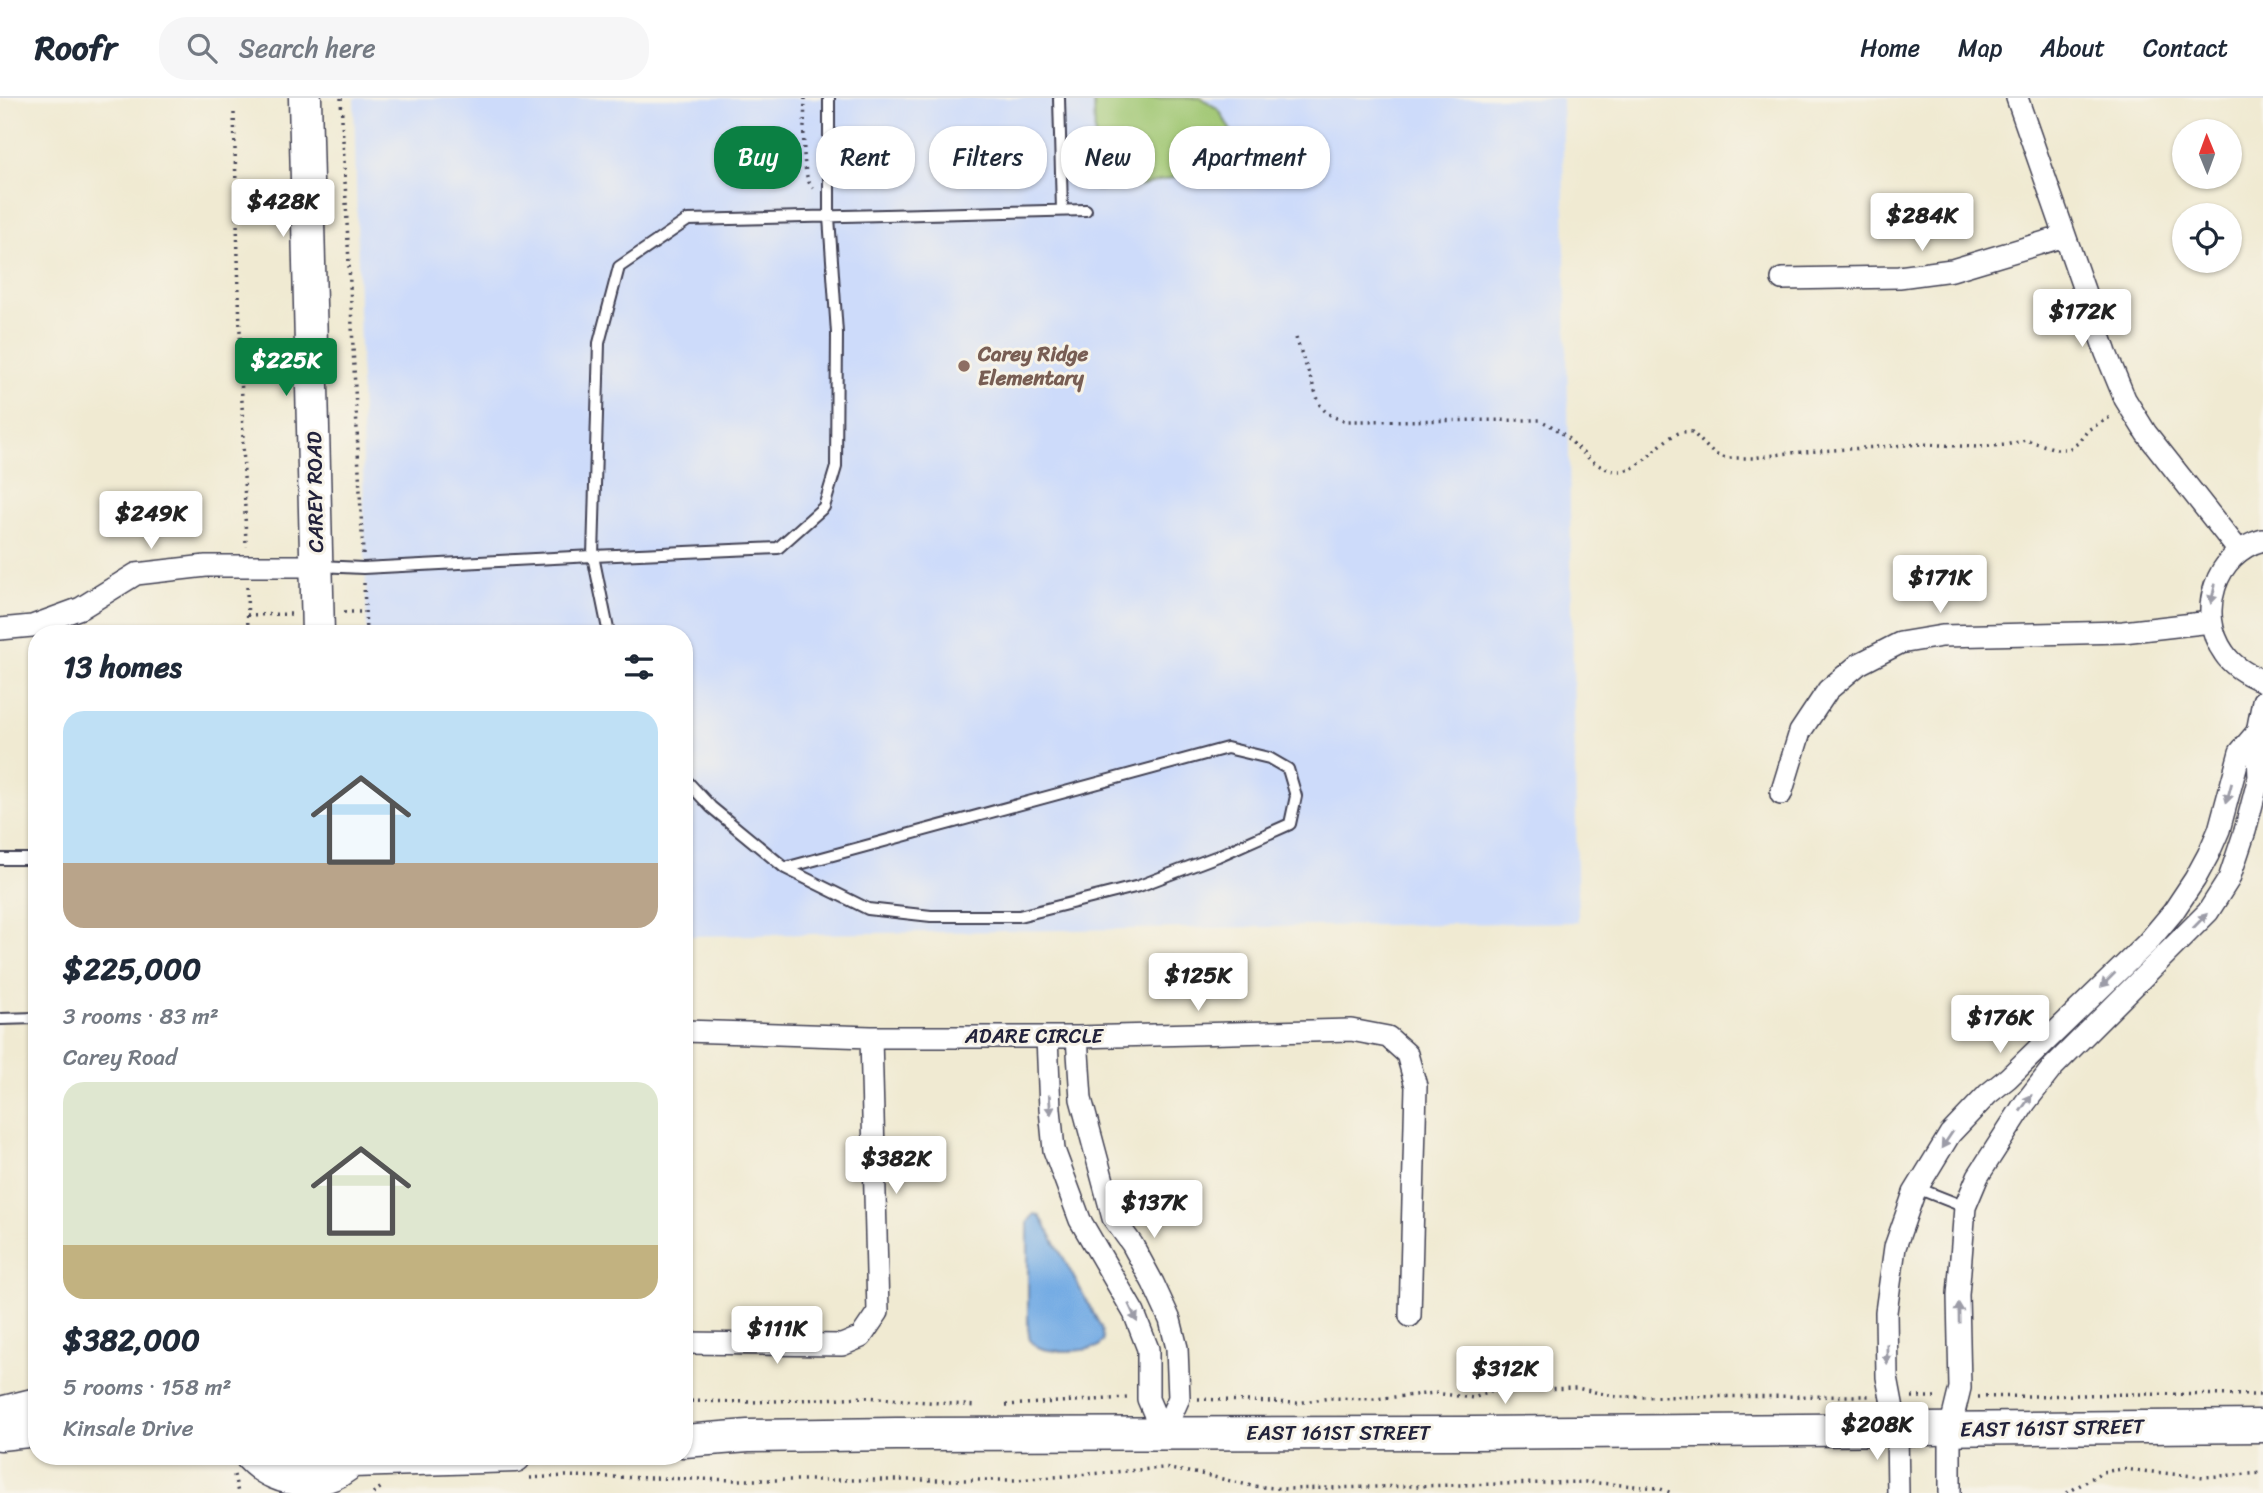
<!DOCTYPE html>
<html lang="en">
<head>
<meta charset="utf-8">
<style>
	body { margin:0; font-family:Sriracha,sans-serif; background:#f6f6f7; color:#1f2937; height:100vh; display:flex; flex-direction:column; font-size:26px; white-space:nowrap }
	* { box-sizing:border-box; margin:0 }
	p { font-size:23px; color:#747a83 }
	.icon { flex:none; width:38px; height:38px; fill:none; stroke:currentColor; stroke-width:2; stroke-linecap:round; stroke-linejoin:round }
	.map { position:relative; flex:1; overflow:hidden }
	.panel { position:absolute; left:28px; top:527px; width:665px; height:840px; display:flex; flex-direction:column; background:#fff; border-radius:28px; box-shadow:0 2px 5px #0004 }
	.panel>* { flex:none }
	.guide { position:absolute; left:714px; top:28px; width:665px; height:63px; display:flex; gap:14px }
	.needle { width:46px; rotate:359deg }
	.tools { position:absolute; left:2172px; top:21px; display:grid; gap:14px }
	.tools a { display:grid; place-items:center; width:70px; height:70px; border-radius:50%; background:#fff; box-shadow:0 2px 5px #0004; font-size:35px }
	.price { position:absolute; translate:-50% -60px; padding:0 16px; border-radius:7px; background:#fff; color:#222; font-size:23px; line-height:46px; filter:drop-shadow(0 2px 4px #0008) }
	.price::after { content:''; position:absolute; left:50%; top:42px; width:21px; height:16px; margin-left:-10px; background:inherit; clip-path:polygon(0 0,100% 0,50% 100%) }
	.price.selected { background:#0b8043; color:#fff }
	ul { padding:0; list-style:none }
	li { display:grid; align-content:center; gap:14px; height:371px; padding:0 35px }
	li span { display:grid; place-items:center; height:217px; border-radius:21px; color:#555 }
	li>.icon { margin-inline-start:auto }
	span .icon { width:126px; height:126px; fill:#fffc; stroke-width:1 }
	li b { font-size:30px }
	h2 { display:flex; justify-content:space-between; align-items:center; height:84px; padding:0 35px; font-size:30px }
	.tag { padding:0 24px; border-radius:28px; background:#fff; box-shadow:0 2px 5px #0004; font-size:24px; line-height:63px }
	.tag.selected { background:#0b8043; color:#fff }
	header { display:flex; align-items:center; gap:42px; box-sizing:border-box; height:98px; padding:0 35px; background:#fff; border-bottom:2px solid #e0e1e3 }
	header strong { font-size:33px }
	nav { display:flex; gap:38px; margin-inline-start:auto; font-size:24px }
	.search { width:490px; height:63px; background:#f6f6f7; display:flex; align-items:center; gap:18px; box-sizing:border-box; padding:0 24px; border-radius:28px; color:#747a83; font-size:26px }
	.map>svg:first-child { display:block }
	.built { fill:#cddbfa }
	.green { fill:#9fc671; stroke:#607456; stroke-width:2 }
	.water { fill:#75ace4; stroke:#4c6790; stroke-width:2 }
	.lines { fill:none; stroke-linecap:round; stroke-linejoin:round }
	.lane-casing { stroke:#414052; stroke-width:14 }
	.street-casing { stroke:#414052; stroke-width:24 }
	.secondary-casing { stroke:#414052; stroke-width:35 }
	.path { stroke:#414052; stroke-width:3.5; stroke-dasharray:2 5; stroke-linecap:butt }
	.lane { stroke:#fff; stroke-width:10 }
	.street { stroke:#fff; stroke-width:21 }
	.secondary { stroke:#fff; stroke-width:32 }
	.oneway { fill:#9c9ca7 }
	.education-dot { fill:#8d6e63; stroke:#f7f3e8; stroke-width:2.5 }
	.labels { text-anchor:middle; stroke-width:6; stroke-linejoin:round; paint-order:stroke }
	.education-label { font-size:21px; font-weight:bold; fill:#785e54; stroke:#f7f3e8; text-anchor:start }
	.street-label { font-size:21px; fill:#22223b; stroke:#f7f3e8 }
</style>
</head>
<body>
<header>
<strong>Roofr</strong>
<div class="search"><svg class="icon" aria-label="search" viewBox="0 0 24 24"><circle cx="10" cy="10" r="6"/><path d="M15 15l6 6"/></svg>Search here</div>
<nav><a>Home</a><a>Map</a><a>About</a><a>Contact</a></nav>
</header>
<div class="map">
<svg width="2263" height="1395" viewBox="0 0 2263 1395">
	<rect width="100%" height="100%" fill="#f7f3e8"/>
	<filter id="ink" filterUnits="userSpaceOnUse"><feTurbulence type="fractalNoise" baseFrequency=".0143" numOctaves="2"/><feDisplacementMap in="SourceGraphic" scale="14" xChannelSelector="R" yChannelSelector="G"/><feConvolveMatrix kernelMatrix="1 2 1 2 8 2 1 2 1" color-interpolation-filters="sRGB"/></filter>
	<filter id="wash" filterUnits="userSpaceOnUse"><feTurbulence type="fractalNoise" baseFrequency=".00686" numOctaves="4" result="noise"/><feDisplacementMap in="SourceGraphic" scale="28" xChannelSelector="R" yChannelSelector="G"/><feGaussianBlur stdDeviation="1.57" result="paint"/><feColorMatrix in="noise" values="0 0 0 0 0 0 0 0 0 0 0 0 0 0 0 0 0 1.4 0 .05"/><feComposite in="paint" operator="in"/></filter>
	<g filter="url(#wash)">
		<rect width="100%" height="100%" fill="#f0ead2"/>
		<path class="built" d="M 354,0 L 1562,0 L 1578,824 L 684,838 L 684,536 L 367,535 Z"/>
		<path class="green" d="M 1094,0 L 1202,0 L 1219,12 L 1247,61 L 1132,90 L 1096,92 Z"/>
		<path class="water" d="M 1034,1116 L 1039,1117 L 1043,1123 L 1101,1229 L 1103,1242 L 1098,1249 C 1083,1253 1038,1258 1030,1242 C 1029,1239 1029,1234 1028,1230 L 1028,1124 Z"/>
	</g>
	<g filter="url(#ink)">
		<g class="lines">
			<defs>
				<path id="lane" d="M 1059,0 L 1062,112
					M 319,468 L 363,470 L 593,458 L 599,245 L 619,169 L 688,122 L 1086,112
					M 609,536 L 593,458 L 778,450 L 824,409 L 836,369 L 837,235 L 829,119 L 829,0
					M 684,680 L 711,709 L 785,770 L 868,811 L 931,818 L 1019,818 L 1139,788 L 1218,758 L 1290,726 L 1296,698 L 1288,671 L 1269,660 L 1227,650 L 785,770
					M 0,761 L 37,761
					M 0,921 L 37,920
					M 1917,1090 L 1965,1109"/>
				<path id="street" d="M 2017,0 L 2106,255 L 2125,301 L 2146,335 L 2239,453
					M 1782,181 L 1899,179 L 1952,172 L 2065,138
					M 2263,442 C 2215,454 2196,516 2224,555 C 2233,569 2248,577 2263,583
					M 0,531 L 32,528 L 81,510 L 136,476 L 206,468 L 317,468
					M 1781,696 L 1800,634 L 1828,592 L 1859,566 L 1900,545 L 1942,538 L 2123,534 L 2211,524
					M 684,933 L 871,939 L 1077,939 L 1351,932 L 1388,939 L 1407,956 L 1416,988 L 1410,1218
					M 1047,939 L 1050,1011 L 1054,1052 L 1080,1122 L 1134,1215 L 1148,1251 L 1148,1301 L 1163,1336
					M 1077,939 L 1081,1001 L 1113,1120 L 1132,1146 L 1153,1185 L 1170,1222 L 1177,1250 L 1179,1300 L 1163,1336
					M 684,1245 L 842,1247 L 861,1239 L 878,1214 L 871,939
					M 1898,1395 L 1897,1332 L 1887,1279 L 1886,1214 L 1895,1149 L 1914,1095 L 1950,1036 L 1988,996 L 2008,980 L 2147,845 L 2173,814 L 2195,781 L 2208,757 L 2219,732 L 2240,654 L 2257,634
					M 1950,1395 L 1950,1331 L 1960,1290 L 1958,1197 L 1965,1109 L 1978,1078 L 2025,1005 L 2053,969 L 2208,814 L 2229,781 L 2245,733 L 2259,679 L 2257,634 L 2263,603"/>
				<path id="secondary" d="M 305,0 L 318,536
					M 0,1315 L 37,1306
					M 0,1336 L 37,1332
					M 684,1343 L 748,1338 L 896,1336 L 1473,1335 L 2263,1328
					M 251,1358 C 278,1387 329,1391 356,1358
					M 352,1363 L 515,1358"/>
			</defs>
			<use href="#lane" class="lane-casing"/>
			<use href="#street" class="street-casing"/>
			<use href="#secondary" class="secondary-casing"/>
			<path class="path" d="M 341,0 L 363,456
				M 805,0 C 805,19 799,77 813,90
				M 234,15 L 246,449
				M 1296,240 L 1320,307 C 1327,317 1335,320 1347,323 L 1540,322 C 1547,326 1554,329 1559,333 C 1578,347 1592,371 1617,373 C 1647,375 1663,329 1692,334 L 1714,356 L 1726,360 L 1753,360 L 1789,355 L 1922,346 L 1977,349 L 2006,347 L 2026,342 L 2056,351 L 2069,351 L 2078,345 L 2088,332 L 2110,319
				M 364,485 L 366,536
				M 247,489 L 248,536
				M 344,514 L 364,514
				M 247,517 L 291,516
				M 1912,1299 L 1935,1299
				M 1978,1299 L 2134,1296 L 2263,1297
				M 1198,1301 L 1297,1305 L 1330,1300 L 1374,1301 L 1435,1295 L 1473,1300 L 1496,1292 L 1577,1290 L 1617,1299 L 1869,1298
				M 684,1303 L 753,1304 L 866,1299 L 977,1308
				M 1006,1307 L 1127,1300
				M 216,1358 L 225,1365
				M 234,1377 L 238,1395
				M 530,1380 L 566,1378 L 738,1382 L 1017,1382 L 1163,1370 L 1201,1376 L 1252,1388 L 1286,1391 L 1586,1384 L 1658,1390 L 1672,1395
				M 373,1395 L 383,1388
				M 2067,1395 L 2102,1374 L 2122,1371 L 2204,1379 L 2263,1375"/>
			<use href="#lane" class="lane"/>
			<use href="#street" class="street"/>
			<use href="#secondary" class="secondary"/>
		</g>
		<defs><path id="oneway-solid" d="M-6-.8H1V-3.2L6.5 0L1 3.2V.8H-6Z" transform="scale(1.75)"/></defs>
		<g class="oneway">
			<use href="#oneway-solid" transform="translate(2213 496) rotate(103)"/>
			<use href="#oneway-solid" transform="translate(2229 695) rotate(105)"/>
			<use href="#oneway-solid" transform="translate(2200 823) rotate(-46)"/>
			<use href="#oneway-solid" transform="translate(2108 882) rotate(135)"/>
			<use href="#oneway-solid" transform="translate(2026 1005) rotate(-55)"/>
			<use href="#oneway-solid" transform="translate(1050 1007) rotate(86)"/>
			<use href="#oneway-solid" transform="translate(1947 1042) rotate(124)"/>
			<use href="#oneway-solid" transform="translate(1133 1215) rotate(65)"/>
			<use href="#oneway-solid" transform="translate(1959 1215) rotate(-91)"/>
			<use href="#oneway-solid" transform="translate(1887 1256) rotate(89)"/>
		</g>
	</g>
	<circle class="education-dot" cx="964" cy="268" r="7"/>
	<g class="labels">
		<g class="education-label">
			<text x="978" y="263">Carey Ridge<tspan x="978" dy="24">Elementary</tspan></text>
		</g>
		<g class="street-label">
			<text transform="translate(315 394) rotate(-91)" y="7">CAREY ROAD</text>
			<text x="1034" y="945">ADARE CIRCLE</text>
			<text transform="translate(2052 1330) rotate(-1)" y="7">EAST 161ST STREET</text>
			<text x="1338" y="1342">EAST 161ST STREET</text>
		</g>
	</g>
</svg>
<div class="tools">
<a><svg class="needle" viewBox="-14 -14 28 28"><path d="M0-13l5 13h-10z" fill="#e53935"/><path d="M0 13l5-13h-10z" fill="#747a83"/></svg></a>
<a><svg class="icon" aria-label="locate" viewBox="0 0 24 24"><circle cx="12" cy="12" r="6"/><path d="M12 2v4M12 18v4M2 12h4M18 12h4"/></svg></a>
</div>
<b class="price" style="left:283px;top:141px">$428K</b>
<b class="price" style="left:1922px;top:155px">$284K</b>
<b class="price" style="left:2082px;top:251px">$172K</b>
<b class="price selected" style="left:286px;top:300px">$225K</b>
<b class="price" style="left:151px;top:453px">$249K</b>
<b class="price" style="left:1940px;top:517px">$171K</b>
<b class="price" style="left:1198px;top:915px">$125K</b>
<b class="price" style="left:2000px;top:957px">$176K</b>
<b class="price" style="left:896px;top:1098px">$382K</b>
<b class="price" style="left:1154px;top:1142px">$137K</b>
<b class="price" style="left:777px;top:1268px">$111K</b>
<b class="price" style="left:1505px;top:1308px">$312K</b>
<b class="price" style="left:1877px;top:1364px">$208K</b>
<div class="guide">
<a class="tag selected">Buy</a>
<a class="tag">Rent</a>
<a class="tag">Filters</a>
<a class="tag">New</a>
<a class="tag">Apartment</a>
</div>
<section class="panel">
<h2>13 homes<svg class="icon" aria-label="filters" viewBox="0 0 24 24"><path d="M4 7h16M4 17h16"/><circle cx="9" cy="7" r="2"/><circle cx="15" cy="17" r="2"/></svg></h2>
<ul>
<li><span style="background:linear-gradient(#bfe0f5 70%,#b9a48a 0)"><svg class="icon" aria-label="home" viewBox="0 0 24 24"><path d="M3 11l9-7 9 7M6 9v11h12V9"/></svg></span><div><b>$225,000</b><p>3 rooms · 83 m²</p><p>Carey Road</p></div></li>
<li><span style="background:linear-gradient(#dfe7d0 75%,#c2b280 0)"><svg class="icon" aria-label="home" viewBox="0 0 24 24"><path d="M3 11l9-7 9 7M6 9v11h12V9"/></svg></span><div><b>$382,000</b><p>5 rooms · 158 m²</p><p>Kinsale Drive</p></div></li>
</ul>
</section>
</div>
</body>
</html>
